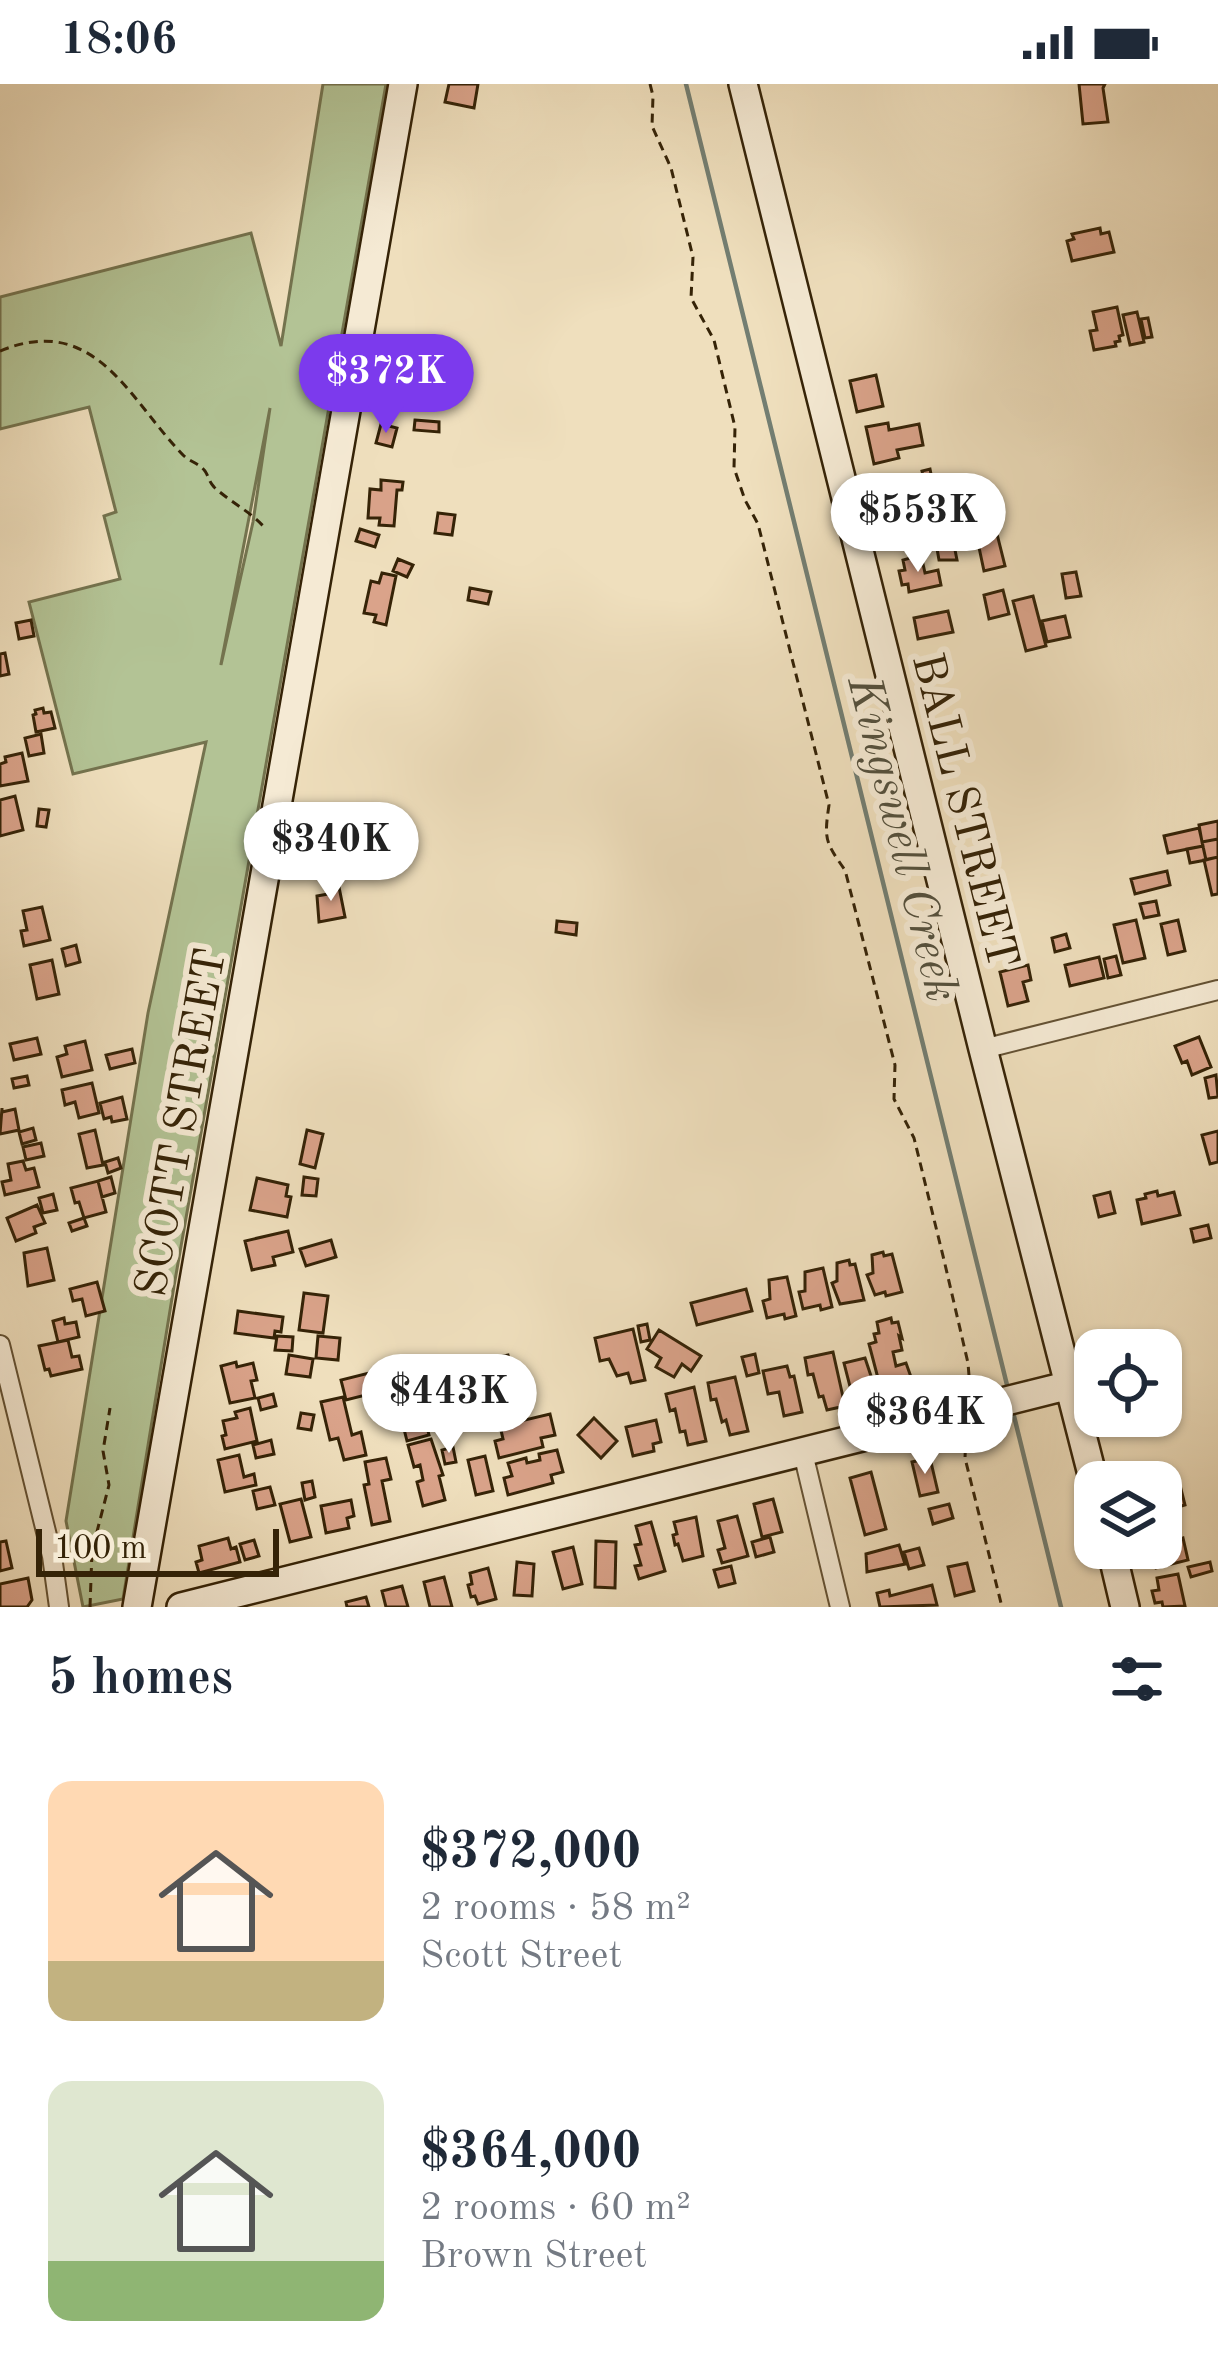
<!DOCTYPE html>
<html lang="en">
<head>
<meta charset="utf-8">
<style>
	body { margin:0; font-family:"Old Standard TT",serif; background:#f2f2f3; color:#1f2937; height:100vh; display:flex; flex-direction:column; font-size:45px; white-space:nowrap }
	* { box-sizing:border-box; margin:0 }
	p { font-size:39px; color:#747a83 }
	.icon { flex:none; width:66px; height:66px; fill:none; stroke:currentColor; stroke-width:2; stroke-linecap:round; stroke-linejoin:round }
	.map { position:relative; height:1523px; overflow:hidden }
	.drawer { display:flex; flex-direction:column; background:#fff; flex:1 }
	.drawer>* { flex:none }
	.fabs { position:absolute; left:1074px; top:1245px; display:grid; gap:24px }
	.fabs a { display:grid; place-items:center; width:108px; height:108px; border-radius:24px; background:#fff; box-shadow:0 3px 9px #0004; font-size:60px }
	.scale { position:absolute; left:36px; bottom:30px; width:243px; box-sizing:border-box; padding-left:12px; border:6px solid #352307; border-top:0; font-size:33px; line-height:42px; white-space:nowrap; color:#352307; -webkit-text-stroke:9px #f5ead4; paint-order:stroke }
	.price { position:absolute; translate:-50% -102px; padding:0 27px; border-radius:42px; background:#fff; color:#222; font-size:39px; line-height:78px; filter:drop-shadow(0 3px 6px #0008) }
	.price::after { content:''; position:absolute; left:50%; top:72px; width:36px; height:27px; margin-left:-18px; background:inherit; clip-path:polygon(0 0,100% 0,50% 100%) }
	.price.active { background:#7c3aed; color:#fff }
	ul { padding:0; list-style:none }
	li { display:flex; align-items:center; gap:36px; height:300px; padding:0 48px }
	li span { display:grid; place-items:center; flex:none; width:336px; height:240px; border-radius:24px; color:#555 }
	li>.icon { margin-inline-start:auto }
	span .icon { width:144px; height:144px; fill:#fffc; stroke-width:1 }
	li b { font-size:51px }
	h2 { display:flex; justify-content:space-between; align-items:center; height:144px; padding:0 48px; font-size:51px }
	.status { display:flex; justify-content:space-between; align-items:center; height:84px; padding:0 60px; background:#fff; direction:ltr }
	.status svg { height:33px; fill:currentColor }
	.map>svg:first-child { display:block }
	.green { fill:#b3c395; stroke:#74734e; stroke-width:3; fill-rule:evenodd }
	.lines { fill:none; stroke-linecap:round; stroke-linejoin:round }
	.stream { stroke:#737e72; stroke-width:4.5 }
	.building { fill:#daa38a; stroke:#352307; stroke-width:3 }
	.street-casing { stroke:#645234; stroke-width:22 }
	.secondary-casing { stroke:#352307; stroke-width:32 }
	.path { stroke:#352307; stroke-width:3; stroke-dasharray:9 6; stroke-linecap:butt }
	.street { stroke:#f5ead4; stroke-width:18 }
	.secondary { stroke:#f5ead4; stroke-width:27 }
	.labels { text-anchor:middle; stroke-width:12; stroke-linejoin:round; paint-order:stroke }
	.street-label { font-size:45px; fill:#352307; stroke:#f5ead4 }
	.water-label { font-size:48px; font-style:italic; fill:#54503d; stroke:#f5ead4 }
</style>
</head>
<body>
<div class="status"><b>18:06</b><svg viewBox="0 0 49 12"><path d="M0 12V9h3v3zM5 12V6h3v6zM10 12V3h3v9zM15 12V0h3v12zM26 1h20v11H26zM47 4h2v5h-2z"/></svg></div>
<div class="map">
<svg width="1218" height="1523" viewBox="0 0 1218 1523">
	<rect width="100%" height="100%" fill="#efdfbd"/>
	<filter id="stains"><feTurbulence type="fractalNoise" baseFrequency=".00167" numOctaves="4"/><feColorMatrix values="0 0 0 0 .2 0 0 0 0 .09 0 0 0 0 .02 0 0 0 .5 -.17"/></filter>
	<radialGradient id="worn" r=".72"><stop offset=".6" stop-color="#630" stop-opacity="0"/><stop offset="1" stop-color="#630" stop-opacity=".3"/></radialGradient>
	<path class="green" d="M 323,0 L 386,0 L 174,1202 L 123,1515 L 83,1523 L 66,1437 L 148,929 L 206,658 L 73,690 L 29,518 L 120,495 L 104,432 L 116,428 L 89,323 L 0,345 L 0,213 L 251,149 L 281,262 ZM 270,324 L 253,438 L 221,581 L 221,580 Z"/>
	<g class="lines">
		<path class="stream" d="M 686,0 L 1008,1305
			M 1013,1328 L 1061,1523"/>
	</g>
	<path class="building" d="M 449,0 L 478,0 L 474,24 L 445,18 Z
		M 1079,0 L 1105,0 L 1103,4 L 1108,38 L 1083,40 Z
		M 1100,144 L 1101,150 L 1109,148 L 1114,168 L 1072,177 L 1067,157 L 1074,155 L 1072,150 Z
		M 1117,223 L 1123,251 L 1119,252 L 1120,257 L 1115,258 L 1116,262 L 1094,266 L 1090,247 L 1097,246 L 1093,228 Z
		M 1137,228 L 1144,258 L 1130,261 L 1123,231 Z
		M 1148,234 L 1152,253 L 1145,254 L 1141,235 Z
		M 391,284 L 413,289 L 407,316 L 386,312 Z
		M 876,291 L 883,322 L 857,328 L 850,297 Z
		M 415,336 L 439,338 L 439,348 L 414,346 Z
		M 888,339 L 889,346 L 919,340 L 923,361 L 897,366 L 899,374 L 874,380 L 866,343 Z
		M 381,340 L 397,344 L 392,363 L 376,359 Z
		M 930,385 L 934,405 L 927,407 L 922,387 Z
		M 381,396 L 403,398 L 402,406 L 397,406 L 394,442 L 379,441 L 380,434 L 368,434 L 370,405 L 381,406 Z
		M 917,427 L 932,444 L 906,467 L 891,450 Z
		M 438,429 L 455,431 L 452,451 L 435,449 Z
		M 360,445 L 379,451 L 375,463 L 356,457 Z
		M 997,450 L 1005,482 L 984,487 L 977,454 Z
		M 953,456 L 957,476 L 939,476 L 936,459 Z
		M 921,471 L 925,489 L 938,486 L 941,501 L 909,508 L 908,500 L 902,501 L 899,487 L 905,486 L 903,476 Z
		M 398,475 L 413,481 L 407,493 L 393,487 Z
		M 1076,488 L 1081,512 L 1066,514 L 1062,490 Z
		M 382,489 L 396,492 L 386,541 L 374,538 L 376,531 L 364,529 L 371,497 L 379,499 Z
		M 470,504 L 491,508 L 488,520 L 468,516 Z
		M 1003,506 L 1009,530 L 989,535 L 984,511 Z
		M 1033,512 L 1046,562 L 1026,567 L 1013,517 Z
		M 948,527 L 953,548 L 918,555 L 914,534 Z
		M 1065,532 L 1070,553 L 1047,558 L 1042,537 Z
		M 31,536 L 34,552 L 19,555 L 16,539 Z
		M 5,569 L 9,590 L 0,592 L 0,570 Z
		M 43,624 L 44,629 L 51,628 L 55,644 L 36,648 L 33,631 L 36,630 L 35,626 Z
		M 41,650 L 44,669 L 29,672 L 25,654 Z
		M 22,669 L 28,697 L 0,702 L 0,680 L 6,678 L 5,673 Z
		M 15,712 L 23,746 L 0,752 L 0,716 Z
		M 39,725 L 49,726 L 46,743 L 37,742 Z
		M 1218,737 L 1218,755 L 1202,758 L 1199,741 Z
		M 307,740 L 325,745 L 323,756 L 304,751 Z
		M 1199,744 L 1203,762 L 1168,769 L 1164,752 Z
		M 1218,755 L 1218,773 L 1206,776 L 1202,758 Z
		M 334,760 L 337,773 L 323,776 L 320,763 Z
		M 1203,762 L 1206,776 L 1190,779 L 1187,765 Z
		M 1218,773 L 1218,810 L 1212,811 L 1204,776 Z
		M 331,779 L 334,794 L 325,796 L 322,781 Z
		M 1167,787 L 1170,801 L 1135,810 L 1131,795 Z
		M 338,798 L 345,833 L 319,838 L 317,812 L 328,810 L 326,801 Z
		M 1156,817 L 1159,831 L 1144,834 L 1140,820 Z
		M 42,823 L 50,856 L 24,862 L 21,847 L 27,846 L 23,827 Z
		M 1136,836 L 1145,874 L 1123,879 L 1114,841 Z
		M 1178,836 L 1185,867 L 1168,871 L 1161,840 Z
		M 557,837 L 577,839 L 576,851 L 556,848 Z
		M 1066,850 L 1070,864 L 1055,868 L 1052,854 Z
		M 76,861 L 80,878 L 66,882 L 62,865 Z
		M 1116,872 L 1121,891 L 1108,894 L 1104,875 Z
		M 1099,873 L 1104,894 L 1070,902 L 1065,881 Z
		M 52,876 L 59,910 L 37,915 L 30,881 Z
		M 1028,881 L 1031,896 L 1023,898 L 1028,917 L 1008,922 L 1000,888 Z
		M 1199,953 L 1211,983 L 1192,991 L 1187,977 L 1182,979 L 1175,962 Z
		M 37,954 L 41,970 L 14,976 L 10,960 Z
		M 85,957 L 92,986 L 62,993 L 57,973 L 67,970 L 65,962 Z
		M 132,965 L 135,979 L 110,985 L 106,971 Z
		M 1216,991 L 1218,1013 L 1209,1014 L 1205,994 Z
		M 27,992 L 29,1001 L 14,1004 L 12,995 Z
		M 92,999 L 99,1029 L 79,1034 L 75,1018 L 65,1021 L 62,1006 Z
		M 122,1013 L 127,1035 L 112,1038 L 111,1033 L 104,1035 L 100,1019 Z
		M 2,1024 L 2,1028 L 15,1025 L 19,1046 L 0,1050 Z
		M 33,1044 L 36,1056 L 22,1060 L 19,1048 Z
		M 95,1046 L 103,1081 L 87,1084 L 79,1050 Z
		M 307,1046 L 323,1050 L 315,1084 L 300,1080 Z
		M 1218,1047 L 1218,1078 L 1210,1080 L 1202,1051 Z
		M 41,1059 L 44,1072 L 26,1076 L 23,1063 Z
		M 118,1074 L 121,1084 L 108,1089 L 105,1078 Z
		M 23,1077 L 26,1086 L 34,1084 L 39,1103 L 5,1111 L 2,1098 L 11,1096 L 8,1080 Z
		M 111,1093 L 115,1109 L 102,1113 L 98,1097 Z
		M 304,1093 L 318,1095 L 316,1112 L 302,1111 Z
		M 257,1094 L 288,1101 L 286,1112 L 291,1113 L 287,1133 L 250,1126 Z
		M 98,1097 L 106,1128 L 84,1134 L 79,1118 L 75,1119 L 71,1104 Z
		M 1157,1107 L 1158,1112 L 1174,1108 L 1180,1131 L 1142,1140 L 1137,1116 L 1146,1114 L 1145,1110 Z
		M 1110,1108 L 1115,1129 L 1099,1133 L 1094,1112 Z
		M 53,1110 L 57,1126 L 43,1129 L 39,1114 Z
		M 37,1121 L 45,1139 L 34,1143 L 36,1149 L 16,1157 L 7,1134 Z
		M 84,1134 L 87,1142 L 72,1147 L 69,1139 Z
		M 1208,1141 L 1211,1154 L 1194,1158 L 1191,1145 Z
		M 288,1147 L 293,1168 L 273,1173 L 275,1181 L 252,1186 L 245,1157 Z
		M 331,1156 L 336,1173 L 306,1182 L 300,1165 Z
		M 47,1164 L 54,1196 L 28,1202 L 24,1169 Z
		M 883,1168 L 884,1172 L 892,1170 L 902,1208 L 886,1212 L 885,1208 L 875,1211 L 867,1191 L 873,1189 L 872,1171 Z
		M 849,1176 L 850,1181 L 855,1180 L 864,1216 L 840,1220 L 832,1199 L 837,1197 L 837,1179 Z
		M 823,1184 L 832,1223 L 821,1226 L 820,1221 L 803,1225 L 799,1208 L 805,1207 L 805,1188 Z
		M 787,1193 L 796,1232 L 785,1235 L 784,1230 L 767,1234 L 763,1217 L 770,1215 L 769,1196 Z
		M 97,1198 L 105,1227 L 86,1232 L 82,1215 L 73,1217 L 70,1205 Z
		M 746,1205 L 752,1227 L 697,1241 L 691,1219 Z
		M 304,1209 L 328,1212 L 323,1249 L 299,1246 Z
		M 238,1227 L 283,1233 L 281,1248 L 275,1247 L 274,1254 L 235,1249 Z
		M 64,1234 L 65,1240 L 76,1238 L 79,1253 L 58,1258 L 53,1237 Z
		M 891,1234 L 892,1239 L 898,1238 L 902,1254 L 899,1252 L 902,1266 L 893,1268 L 896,1282 L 906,1279 L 916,1307 L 909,1309 L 911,1314 L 896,1318 L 893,1307 L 888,1309 L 886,1301 L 880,1302 L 869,1260 L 876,1258 L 874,1250 L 879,1249 L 877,1238 Z
		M 647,1240 L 650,1256 L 641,1258 L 638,1242 Z
		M 633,1245 L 645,1296 L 631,1299 L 628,1289 L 617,1292 L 609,1275 L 600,1277 L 595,1254 Z
		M 659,1246 L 701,1272 L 691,1287 L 682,1280 L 674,1293 L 656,1283 L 661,1274 L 647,1265 Z
		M 277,1252 L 293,1253 L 292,1267 L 275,1266 Z
		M 318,1252 L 340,1254 L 338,1276 L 316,1274 Z
		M 68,1256 L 72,1273 L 79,1272 L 82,1285 L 51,1292 L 49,1285 L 45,1286 L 39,1262 Z
		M 833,1268 L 845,1322 L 827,1326 L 823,1312 L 819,1313 L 813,1290 L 808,1291 L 805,1274 Z
		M 755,1270 L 759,1289 L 747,1292 L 742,1273 Z
		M 289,1271 L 313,1275 L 310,1293 L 286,1290 Z
		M 508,1271 L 511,1284 L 504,1285 L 506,1293 L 490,1296 L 486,1276 Z
		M 865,1274 L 878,1313 L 854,1318 L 844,1279 Z
		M 236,1278 L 237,1283 L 253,1279 L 257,1296 L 251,1297 L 255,1314 L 230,1319 L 221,1282 Z
		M 787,1282 L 790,1293 L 794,1292 L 802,1328 L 784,1332 L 779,1308 L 768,1310 L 763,1287 Z
		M 381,1286 L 386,1306 L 346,1316 L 341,1296 Z
		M 414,1290 L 427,1326 L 423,1327 L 429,1351 L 407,1357 L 401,1333 L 407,1331 L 403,1317 L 397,1318 L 392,1296 Z
		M 735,1293 L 748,1347 L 730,1351 L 726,1336 L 722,1338 L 716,1315 L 711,1316 L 708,1299 Z
		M 694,1303 L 706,1357 L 688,1361 L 685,1347 L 680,1348 L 675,1325 L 670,1327 L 666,1310 Z
		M 273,1310 L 276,1322 L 261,1326 L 258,1314 Z
		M 343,1313 L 352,1351 L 361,1348 L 366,1371 L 344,1376 L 338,1354 L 330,1356 L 321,1318 Z
		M 250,1324 L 257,1357 L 225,1365 L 222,1352 L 226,1351 L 223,1337 L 237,1334 L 235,1328 Z
		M 301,1329 L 314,1331 L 311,1346 L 298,1344 Z
		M 550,1330 L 555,1351 L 541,1354 L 543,1363 L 499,1374 L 495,1357 L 503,1355 L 500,1342 Z
		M 594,1334 L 617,1357 L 601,1374 L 578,1351 Z
		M 656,1336 L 661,1358 L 653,1360 L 654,1367 L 633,1372 L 626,1343 Z
		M 431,1355 L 443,1391 L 439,1392 L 445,1416 L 423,1422 L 417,1398 L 423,1396 L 420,1381 L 414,1383 L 408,1361 Z
		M 271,1356 L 274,1370 L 256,1374 L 253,1361 Z
		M 453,1363 L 456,1378 L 445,1380 L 442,1366 Z
		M 557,1366 L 563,1388 L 551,1391 L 553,1399 L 508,1411 L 504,1394 L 512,1392 L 508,1379 L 526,1374 L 527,1379 L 540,1376 L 539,1370 Z
		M 239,1371 L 244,1393 L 254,1390 L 256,1401 L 225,1408 L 218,1376 Z
		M 485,1372 L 493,1407 L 476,1411 L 468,1376 Z
		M 386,1374 L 391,1395 L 382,1397 L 390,1437 L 372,1441 L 364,1401 L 369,1400 L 365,1378 Z
		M 930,1374 L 938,1408 L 920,1412 L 912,1378 Z
		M 871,1388 L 886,1445 L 865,1451 L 850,1394 Z
		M 312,1397 L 315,1413 L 305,1416 L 302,1399 Z
		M 270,1403 L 275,1421 L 257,1425 L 253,1407 Z
		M 1181,1405 L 1185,1421 L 1171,1425 L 1172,1428 L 1161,1431 L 1161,1410 Z
		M 301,1415 L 311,1453 L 290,1458 L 280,1420 Z
		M 773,1415 L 782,1448 L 762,1453 L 754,1420 Z
		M 351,1416 L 354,1432 L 347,1434 L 349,1444 L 326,1449 L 321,1422 Z
		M 949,1420 L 953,1434 L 933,1440 L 929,1425 Z
		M 737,1432 L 748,1472 L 722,1479 L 718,1466 L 725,1464 L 718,1437 Z
		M 696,1433 L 703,1472 L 683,1477 L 678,1460 L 675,1461 L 673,1451 L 677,1450 L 674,1438 Z
		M 651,1438 L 665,1487 L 639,1495 L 635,1482 L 641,1481 L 635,1461 L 641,1460 L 636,1442 Z
		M 1175,1442 L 1178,1456 L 1183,1454 L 1188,1476 L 1156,1484 L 1153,1473 L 1148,1474 L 1145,1464 L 1161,1464 L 1161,1445 Z
		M 770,1453 L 774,1468 L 756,1473 L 752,1458 Z
		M 228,1454 L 231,1465 L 236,1463 L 240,1478 L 199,1489 L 196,1478 L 202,1476 L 199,1462 Z
		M 254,1456 L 259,1472 L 245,1476 L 240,1460 Z
		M 6,1457 L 12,1484 L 0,1487 L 0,1458 Z
		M 596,1457 L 616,1458 L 615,1504 L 595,1503 Z
		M 899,1461 L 905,1480 L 867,1488 L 866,1470 Z
		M 573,1463 L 582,1500 L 563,1505 L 553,1468 Z
		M 919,1464 L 924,1481 L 909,1485 L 904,1468 Z
		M 517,1478 L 534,1480 L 532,1512 L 514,1511 Z
		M 1210,1478 L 1212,1487 L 1191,1493 L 1188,1483 Z
		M 967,1479 L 974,1507 L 955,1512 L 948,1483 Z
		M 731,1482 L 735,1499 L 719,1503 L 714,1486 Z
		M 488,1484 L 496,1515 L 478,1520 L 475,1512 L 471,1513 L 468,1501 L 472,1500 L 470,1489 Z
		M 1178,1490 L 1185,1522 L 1163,1523 L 1162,1518 L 1155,1519 L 1152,1507 L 1159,1506 L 1157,1494 Z
		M 444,1493 L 452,1523 L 430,1523 L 424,1498 Z
		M 28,1494 L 32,1516 L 27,1523 L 0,1523 L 0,1500 Z
		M 932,1501 L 937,1521 L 880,1523 L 877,1509 L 889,1506 L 890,1512 Z
		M 402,1502 L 408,1523 L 386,1523 L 382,1507 Z
		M 366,1513 L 369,1523 L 347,1523 L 346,1518 Z"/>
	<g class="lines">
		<defs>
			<path id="street" d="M 983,965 L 1218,906
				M 0,1261 L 52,1472 L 59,1523
				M 803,1369 L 840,1523"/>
			<path id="secondary" d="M 743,0 L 983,965 L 1095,1402
				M 1111,1464 L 1125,1523
				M 137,1523 L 403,0
				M 181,1523 L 1070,1301"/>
		</defs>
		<use href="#street" class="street-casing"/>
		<use href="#secondary" class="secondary-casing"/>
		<path class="path" d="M 650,0 L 653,12 L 652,42 L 671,84 L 693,173 L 691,214 L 714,256 L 735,343 L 734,384 L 745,416 L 758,440 L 829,721 C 824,755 825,758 845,786 L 895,981 L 894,1015 L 914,1054 L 944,1176 L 968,1279 L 970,1304
			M 0,267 C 95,228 128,314 183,371 C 190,378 199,379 205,387 C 210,395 208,396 214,403 C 230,418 250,427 265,444
			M 966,1349 L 965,1374 L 1002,1523
			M 90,1523 L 92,1467 L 109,1401 L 103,1367 L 110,1324"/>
		<use href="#street" class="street"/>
		<use href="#secondary" class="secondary"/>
	</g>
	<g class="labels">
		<g class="street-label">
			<text transform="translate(967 726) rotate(76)" y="16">BALL STREET</text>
			<text transform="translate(179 1038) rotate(-80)" y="16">SCOTT STREET</text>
		</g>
		<g class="water-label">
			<text transform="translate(905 754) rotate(76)" y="17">Kingswell Creek</text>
		</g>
	</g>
	<rect width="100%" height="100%" filter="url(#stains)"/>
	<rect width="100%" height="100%" fill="url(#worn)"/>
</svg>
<div class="fabs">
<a><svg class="icon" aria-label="locate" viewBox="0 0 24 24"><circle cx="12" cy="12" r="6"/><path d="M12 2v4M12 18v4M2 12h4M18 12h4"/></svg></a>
<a><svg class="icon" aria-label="layers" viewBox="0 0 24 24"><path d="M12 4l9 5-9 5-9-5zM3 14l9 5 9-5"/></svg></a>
</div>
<div class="scale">100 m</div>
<b class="price active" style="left:386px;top:352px">$372K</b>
<b class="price" style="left:918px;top:491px">$553K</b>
<b class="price" style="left:331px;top:820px">$340K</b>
<b class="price" style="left:449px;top:1372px">$443K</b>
<b class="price" style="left:925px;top:1393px">$364K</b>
</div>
<section class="drawer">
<h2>5 homes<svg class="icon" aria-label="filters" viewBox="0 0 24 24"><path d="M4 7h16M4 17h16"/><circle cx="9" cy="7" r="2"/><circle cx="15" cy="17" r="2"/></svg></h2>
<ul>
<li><span style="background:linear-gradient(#ffd9b3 75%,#c2b280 0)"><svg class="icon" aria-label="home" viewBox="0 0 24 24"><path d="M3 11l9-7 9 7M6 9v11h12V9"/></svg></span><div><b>$372,000</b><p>2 rooms · 58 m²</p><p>Scott Street</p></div></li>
<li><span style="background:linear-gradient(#dfe7d0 75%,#8fb573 0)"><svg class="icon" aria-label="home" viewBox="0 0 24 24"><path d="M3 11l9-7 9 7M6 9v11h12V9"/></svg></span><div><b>$364,000</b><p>2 rooms · 60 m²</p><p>Brown Street</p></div></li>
</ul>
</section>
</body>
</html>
